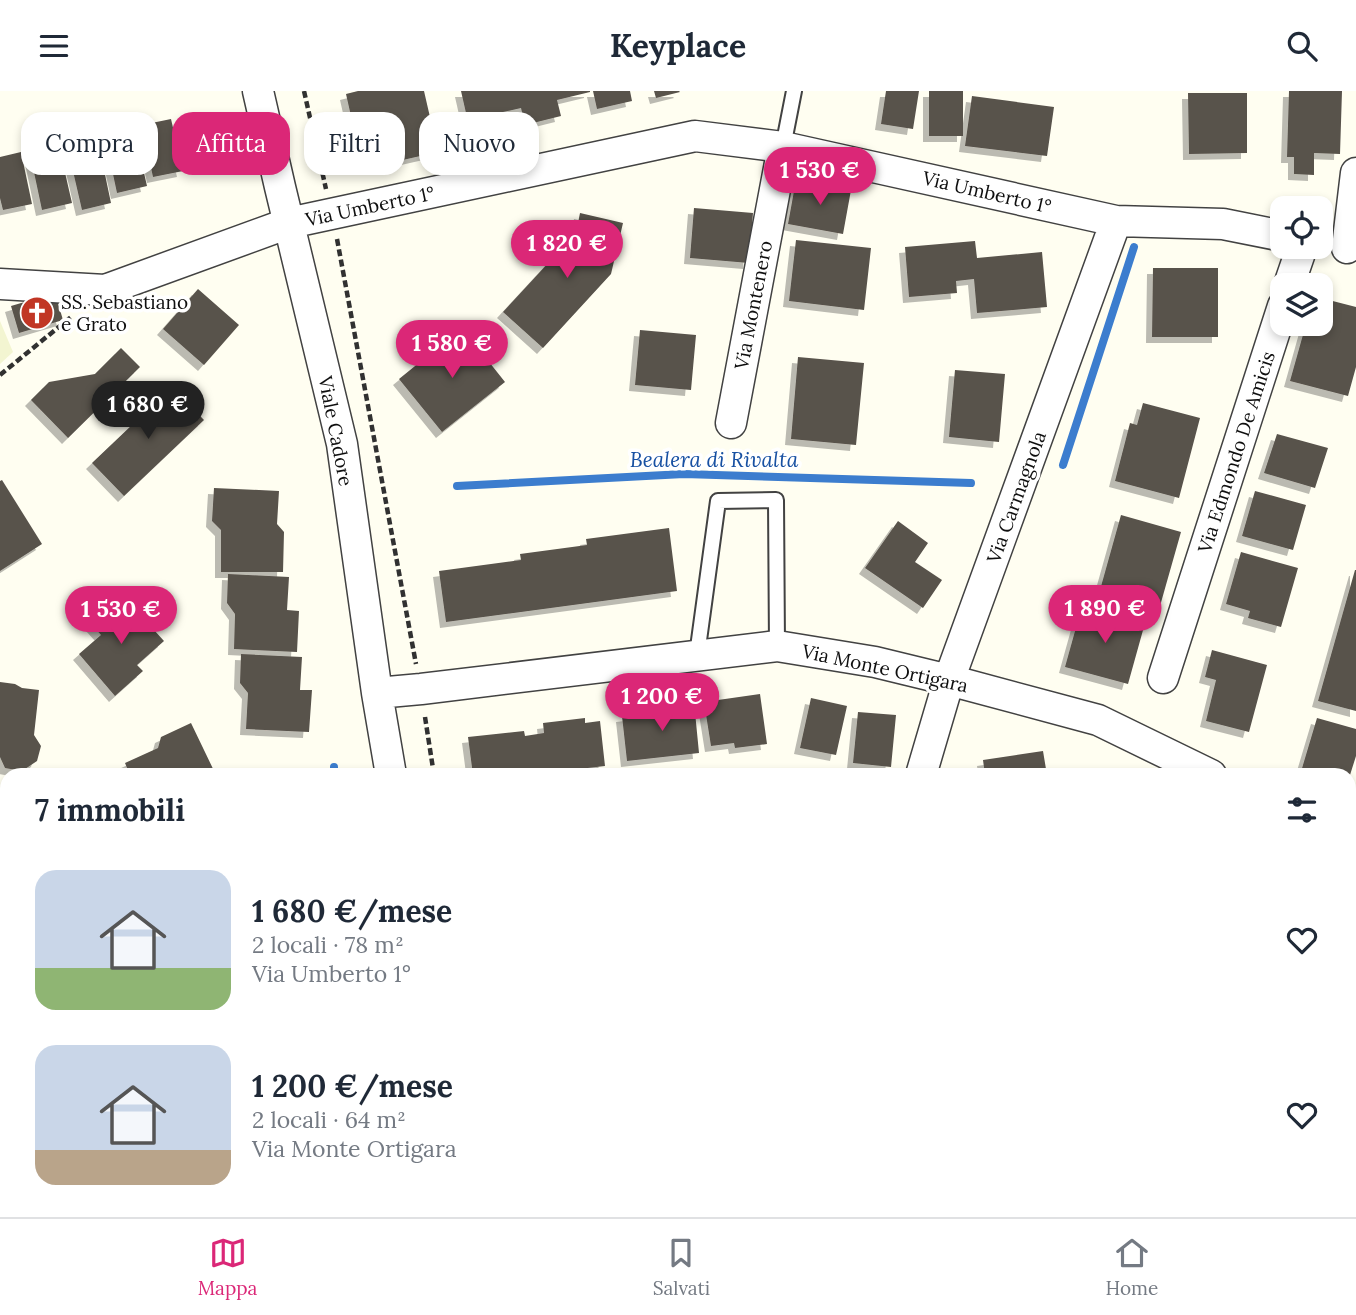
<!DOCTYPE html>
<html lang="it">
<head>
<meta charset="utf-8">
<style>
	body { margin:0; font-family:Lora,serif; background:#f2f2f3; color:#1f2937; height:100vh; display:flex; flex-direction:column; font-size:26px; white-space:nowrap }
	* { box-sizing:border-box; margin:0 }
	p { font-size:23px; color:#747a83 }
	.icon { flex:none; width:38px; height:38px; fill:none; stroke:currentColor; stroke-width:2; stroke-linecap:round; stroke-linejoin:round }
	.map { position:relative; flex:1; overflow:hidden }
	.details { position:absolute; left:0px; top:677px; width:1356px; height:450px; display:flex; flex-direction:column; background:#fff; border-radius:21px 21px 0 0; box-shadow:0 4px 10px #0003 }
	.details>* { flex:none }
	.banner { position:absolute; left:21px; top:21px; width:700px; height:63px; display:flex; gap:14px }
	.controls { position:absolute; left:1270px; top:105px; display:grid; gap:14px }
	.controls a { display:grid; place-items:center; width:63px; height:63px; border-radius:14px; background:#fff; box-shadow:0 4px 10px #0003; font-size:35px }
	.price { position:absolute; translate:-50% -60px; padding:0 16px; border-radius:24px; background:#db2777; color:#fff; font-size:23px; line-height:46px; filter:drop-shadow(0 2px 4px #0008) }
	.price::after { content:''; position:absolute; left:50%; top:42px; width:21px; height:16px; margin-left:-10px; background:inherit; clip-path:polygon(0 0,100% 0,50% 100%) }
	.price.current { background:#222; color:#fff }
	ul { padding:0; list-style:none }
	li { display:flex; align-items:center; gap:21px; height:175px; padding:0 35px }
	li span { display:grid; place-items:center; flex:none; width:196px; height:140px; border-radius:21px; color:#555 }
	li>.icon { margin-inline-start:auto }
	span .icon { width:84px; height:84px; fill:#fffc; stroke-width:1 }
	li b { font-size:30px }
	h2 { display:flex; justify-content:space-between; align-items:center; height:84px; padding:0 35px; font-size:30px }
	.chip { padding:0 24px; border-radius:21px; background:#fff; box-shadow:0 4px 10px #0003; font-size:24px; line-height:63px }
	.chip.current { background:#db2777; color:#fff }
	header { display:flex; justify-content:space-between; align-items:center; height:91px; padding:0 35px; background:#fff; font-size:32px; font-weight:700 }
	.dock { display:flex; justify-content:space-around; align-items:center; height:98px; border-top:2px solid #e0e1e3; background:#fff; font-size:19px; color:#747a83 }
	.dock a { display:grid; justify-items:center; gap:4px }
	.dock .current { color:#db2777 }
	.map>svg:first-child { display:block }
	.farmland { fill:#f3f5d1 }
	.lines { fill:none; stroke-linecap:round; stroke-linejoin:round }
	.stream { stroke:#3c7dce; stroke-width:8 }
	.building { fill:#58524b; filter:url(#shadow) }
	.lane-casing { stroke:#424242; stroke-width:18 }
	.street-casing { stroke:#424242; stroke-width:33 }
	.path { stroke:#313131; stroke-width:4.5; stroke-dasharray:7 3.5; stroke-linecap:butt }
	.lane { stroke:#fff; stroke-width:14 }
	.street { stroke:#fff; stroke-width:30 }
	.labels { text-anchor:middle; stroke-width:7; stroke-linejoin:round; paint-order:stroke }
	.street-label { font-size:19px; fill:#0f0f0f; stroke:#fff }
	.poi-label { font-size:19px; fill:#0f0f0f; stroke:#fff; text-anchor:start }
	.water-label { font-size:21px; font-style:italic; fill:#1750a2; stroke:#fff }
</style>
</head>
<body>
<header><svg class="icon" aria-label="menu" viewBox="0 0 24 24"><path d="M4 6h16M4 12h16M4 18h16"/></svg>Keyplace<svg class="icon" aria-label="search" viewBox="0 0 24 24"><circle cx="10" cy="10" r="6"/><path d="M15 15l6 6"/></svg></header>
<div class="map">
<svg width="1356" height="1126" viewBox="0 0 1356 1126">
	<defs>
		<filter id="shadow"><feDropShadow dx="-6" dy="6" stdDeviation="0" flood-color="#0004"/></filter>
	</defs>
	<rect width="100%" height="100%" fill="#fffef1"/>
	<path class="farmland" d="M 0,230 L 13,261 L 0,273 Z"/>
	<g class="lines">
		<path class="stream" d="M 1063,374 L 1134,156
			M 457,395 L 684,383 L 971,392
			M 334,676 L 334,684
			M 0,786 L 7,786"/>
	</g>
	<path class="building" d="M 358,0 L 424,0 L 438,61 L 363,78 L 346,3 Z
		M 461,0 L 590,0 L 590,1 L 557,9 L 561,25 L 525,34 L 521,17 L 503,21 L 507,36 L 471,44 Z
		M 593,0 L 630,0 L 632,10 L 597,18 Z
		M 654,0 L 679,0 L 680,1 L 656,7 Z
		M 886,0 L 919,0 L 913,38 L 881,33 Z
		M 929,0 L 963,0 L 963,45 L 929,45 Z
		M 1289,0 L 1342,0 L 1340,63 L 1314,62 L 1314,84 L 1294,83 L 1294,66 L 1287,66 Z
		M 1188,2 L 1247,2 L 1247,62 L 1189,63 Z
		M 972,5 L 1054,16 L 1047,65 L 965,55 Z
		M 171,28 L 183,80 L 153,86 L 142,34 Z
		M 135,43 L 147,95 L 117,102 L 106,50 Z
		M 60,60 L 72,112 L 42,119 L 31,67 Z
		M 100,60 L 111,112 L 82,119 L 70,67 Z
		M 21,61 L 32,113 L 3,119 L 0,107 L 0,66 Z
		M 796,89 L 851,99 L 843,143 L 788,133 Z
		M 694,117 L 753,122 L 749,172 L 690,167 Z
		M 580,122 L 623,132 L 611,183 L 543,257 L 503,221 L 576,142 Z
		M 796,149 L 871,157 L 864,219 L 789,210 Z
		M 975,150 L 977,167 L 1042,161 L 1047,216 L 977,222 L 974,188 L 956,190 L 957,202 L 909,206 L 905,156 Z
		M 1153,177 L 1218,177 L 1218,246 L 1152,246 Z
		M 198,198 L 239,234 L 204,274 L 163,238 Z
		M 55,202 L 63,229 L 19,242 L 11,215 Z
		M 1321,207 L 1356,216 L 1356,276 L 1348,305 L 1290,290 L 1306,233 L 1321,233 Z
		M 462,237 L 505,291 L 442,341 L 399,288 Z
		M 640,239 L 696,244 L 691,299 L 635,294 Z
		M 121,257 L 140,276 L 68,347 L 31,309 L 49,291 L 95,283 Z
		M 798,266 L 864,272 L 856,354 L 791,348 Z
		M 955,279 L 1005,283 L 999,351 L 949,346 Z
		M 172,296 L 204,329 L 124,405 L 92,372 Z
		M 1143,312 L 1200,327 L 1179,407 L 1115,390 L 1130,332 L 1137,334 Z
		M 1277,343 L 1328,357 L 1315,397 L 1264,382 Z
		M 2,389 L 42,453 L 0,480 L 0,390 Z
		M 214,397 L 279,400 L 277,433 L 284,441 L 283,481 L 221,481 L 221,439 L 212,430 Z
		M 1255,400 L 1306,414 L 1293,459 L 1242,445 Z
		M 1121,424 L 1181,441 L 1160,515 L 1100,499 Z
		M 898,430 L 928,452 L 915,471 L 942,489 L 923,517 L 865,477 Z
		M 669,437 L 677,500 L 446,531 L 439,480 L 521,469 L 520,463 L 587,454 L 586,448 Z
		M 1241,461 L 1298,477 L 1281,536 L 1248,527 L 1250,520 L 1226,513 Z
		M 1355,479 L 1356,479 L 1356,620 L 1318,610 Z
		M 228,483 L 289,486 L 287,519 L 299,520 L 297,561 L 234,558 L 235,523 L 227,512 Z
		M 124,506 L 164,550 L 137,574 L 143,580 L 115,605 L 79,563 L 101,544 L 92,534 Z
		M 1082,515 L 1145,532 L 1128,593 L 1065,576 Z
		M 1212,559 L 1267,574 L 1249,641 L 1206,630 L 1216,589 L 1205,586 Z
		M 241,563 L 302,566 L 300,599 L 312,599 L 309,641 L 246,638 L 248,602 L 240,592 Z
		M 0,591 L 15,593 L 22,597 L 39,599 L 34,644 L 41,655 L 37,670 L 22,680 L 5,677 L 0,666 Z
		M 760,603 L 767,653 L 735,657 L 734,652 L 711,655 L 704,611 Z
		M 811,607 L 847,615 L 836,664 L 800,657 Z
		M 694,611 L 699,662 L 627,670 L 622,625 L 664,620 L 663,614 Z
		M 858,621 L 896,624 L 891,676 L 853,672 Z
		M 585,627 L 585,632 L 600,630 L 605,675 L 527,684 L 473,684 L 468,646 L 524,640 L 525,645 L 544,642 L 543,632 Z
		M 1317,627 L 1356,638 L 1356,665 L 1350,684 L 1300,684 Z
		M 191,632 L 216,684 L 130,684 L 125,672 L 158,657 L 161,646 Z
		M 1043,660 L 1047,684 L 985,684 L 983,669 Z
		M 53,1120 L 156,1120 L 157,1126 L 55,1126 Z
		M 382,1120 L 466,1120 L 470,1126 L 387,1126 Z
		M 901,1120 L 937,1120 L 937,1121 L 914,1126 L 903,1126 Z"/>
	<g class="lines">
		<defs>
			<path id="lane" d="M 783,56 L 794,0
				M 697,564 L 718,410 L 776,409 L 777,555"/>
			<path id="street" d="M 258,0 L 280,96 L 342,353 L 377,602 L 391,684
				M 1347,157 L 1356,82
				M 0,193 L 105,199 L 289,132 L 695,45 L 783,56 L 1116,130 L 1223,133 L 1283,145
				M 1289,194 L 1302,156
				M 731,332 L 783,56
				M 1163,587 L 1283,215
				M 377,602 L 421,598 L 777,555 L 875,571 L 949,589 L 1098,629 L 1211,684
				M 921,684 L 949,589 L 1116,130
				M 1349,752 L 1356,757
				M 564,1120 L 572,1126
				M 1003,1120 L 1004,1126"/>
		</defs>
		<use href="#lane" class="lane-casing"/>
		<use href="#street" class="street-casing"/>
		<path class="path" d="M 304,0 L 326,98
			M 337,148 L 416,573
			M 0,284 L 71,226
			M 425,626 L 434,684
			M 638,1120 L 647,1126"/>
		<use href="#lane" class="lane"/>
		<use href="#street" class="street"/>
	</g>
	<defs>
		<symbol id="church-disc" viewBox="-11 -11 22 22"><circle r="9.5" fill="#c13625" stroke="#fff"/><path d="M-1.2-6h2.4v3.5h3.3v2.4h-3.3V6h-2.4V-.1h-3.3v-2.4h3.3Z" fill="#fff"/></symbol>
	</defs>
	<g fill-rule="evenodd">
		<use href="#church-disc" x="18" y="203" width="38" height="38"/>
	</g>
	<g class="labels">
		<g class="street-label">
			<text transform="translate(987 101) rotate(13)" y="7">Via Umberto 1°</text>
			<text transform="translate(370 115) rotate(-12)" y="7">Via Umberto 1°</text>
			<text transform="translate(753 214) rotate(-79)" y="7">Via Montenero</text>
			<text transform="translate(336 340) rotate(79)" y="7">Viale Cadore</text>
			<text transform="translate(1236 361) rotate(-72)" y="7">Via Edmondo De Amicis</text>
			<text transform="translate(1016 406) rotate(-70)" y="7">Via Carmagnola</text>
			<text transform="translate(885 577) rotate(12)" y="7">Via Monte Ortigara</text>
		</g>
		<g class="poi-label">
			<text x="61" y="218">SS. Sebastiano<tspan x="61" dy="22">e Grato</tspan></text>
		</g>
		<g class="water-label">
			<text x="714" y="376">Bealera di Rivalta</text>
		</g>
	</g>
</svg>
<div class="controls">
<a><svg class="icon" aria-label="locate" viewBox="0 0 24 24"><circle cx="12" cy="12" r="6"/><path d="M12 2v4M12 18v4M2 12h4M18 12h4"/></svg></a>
<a><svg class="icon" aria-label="layers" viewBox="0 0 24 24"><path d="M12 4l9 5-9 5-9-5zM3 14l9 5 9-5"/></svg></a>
</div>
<b class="price" style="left:820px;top:116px">1 530 €</b>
<b class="price" style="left:567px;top:189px">1 820 €</b>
<b class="price" style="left:452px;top:289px">1 580 €</b>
<b class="price current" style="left:148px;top:350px">1 680 €</b>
<b class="price" style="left:1105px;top:554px">1 890 €</b>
<b class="price" style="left:121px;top:555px">1 530 €</b>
<b class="price" style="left:662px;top:642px">1 200 €</b>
<div class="banner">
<a class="chip">Compra</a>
<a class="chip current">Affitta</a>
<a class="chip">Filtri</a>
<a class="chip">Nuovo</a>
</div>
<section class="details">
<h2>7 immobili<svg class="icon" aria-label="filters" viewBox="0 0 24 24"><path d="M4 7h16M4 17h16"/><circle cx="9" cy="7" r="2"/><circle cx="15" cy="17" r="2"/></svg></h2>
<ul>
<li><span style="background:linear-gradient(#c9d6e8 70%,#8fb573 0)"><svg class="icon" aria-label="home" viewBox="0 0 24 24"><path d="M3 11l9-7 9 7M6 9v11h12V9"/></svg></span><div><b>1 680 €/mese</b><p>2 locali · 78 m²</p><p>Via Umberto 1°</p></div><svg class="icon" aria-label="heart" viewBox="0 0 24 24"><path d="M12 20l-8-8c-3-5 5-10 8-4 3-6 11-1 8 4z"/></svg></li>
<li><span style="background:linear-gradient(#c9d6e8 75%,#b9a48a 0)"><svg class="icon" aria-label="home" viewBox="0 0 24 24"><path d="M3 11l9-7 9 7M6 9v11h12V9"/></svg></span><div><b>1 200 €/mese</b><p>2 locali · 64 m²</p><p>Via Monte Ortigara</p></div><svg class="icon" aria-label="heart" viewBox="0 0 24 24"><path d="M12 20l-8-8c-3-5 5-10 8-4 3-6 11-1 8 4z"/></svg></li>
</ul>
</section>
</div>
<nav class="dock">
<a class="current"><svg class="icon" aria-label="map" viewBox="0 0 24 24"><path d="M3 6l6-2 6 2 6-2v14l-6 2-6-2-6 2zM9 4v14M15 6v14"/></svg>Mappa</a>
<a><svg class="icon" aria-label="saved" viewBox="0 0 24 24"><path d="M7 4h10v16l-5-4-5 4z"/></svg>Salvati</a>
<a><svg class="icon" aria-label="home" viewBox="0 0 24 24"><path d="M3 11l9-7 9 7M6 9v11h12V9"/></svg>Home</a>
</nav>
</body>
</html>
